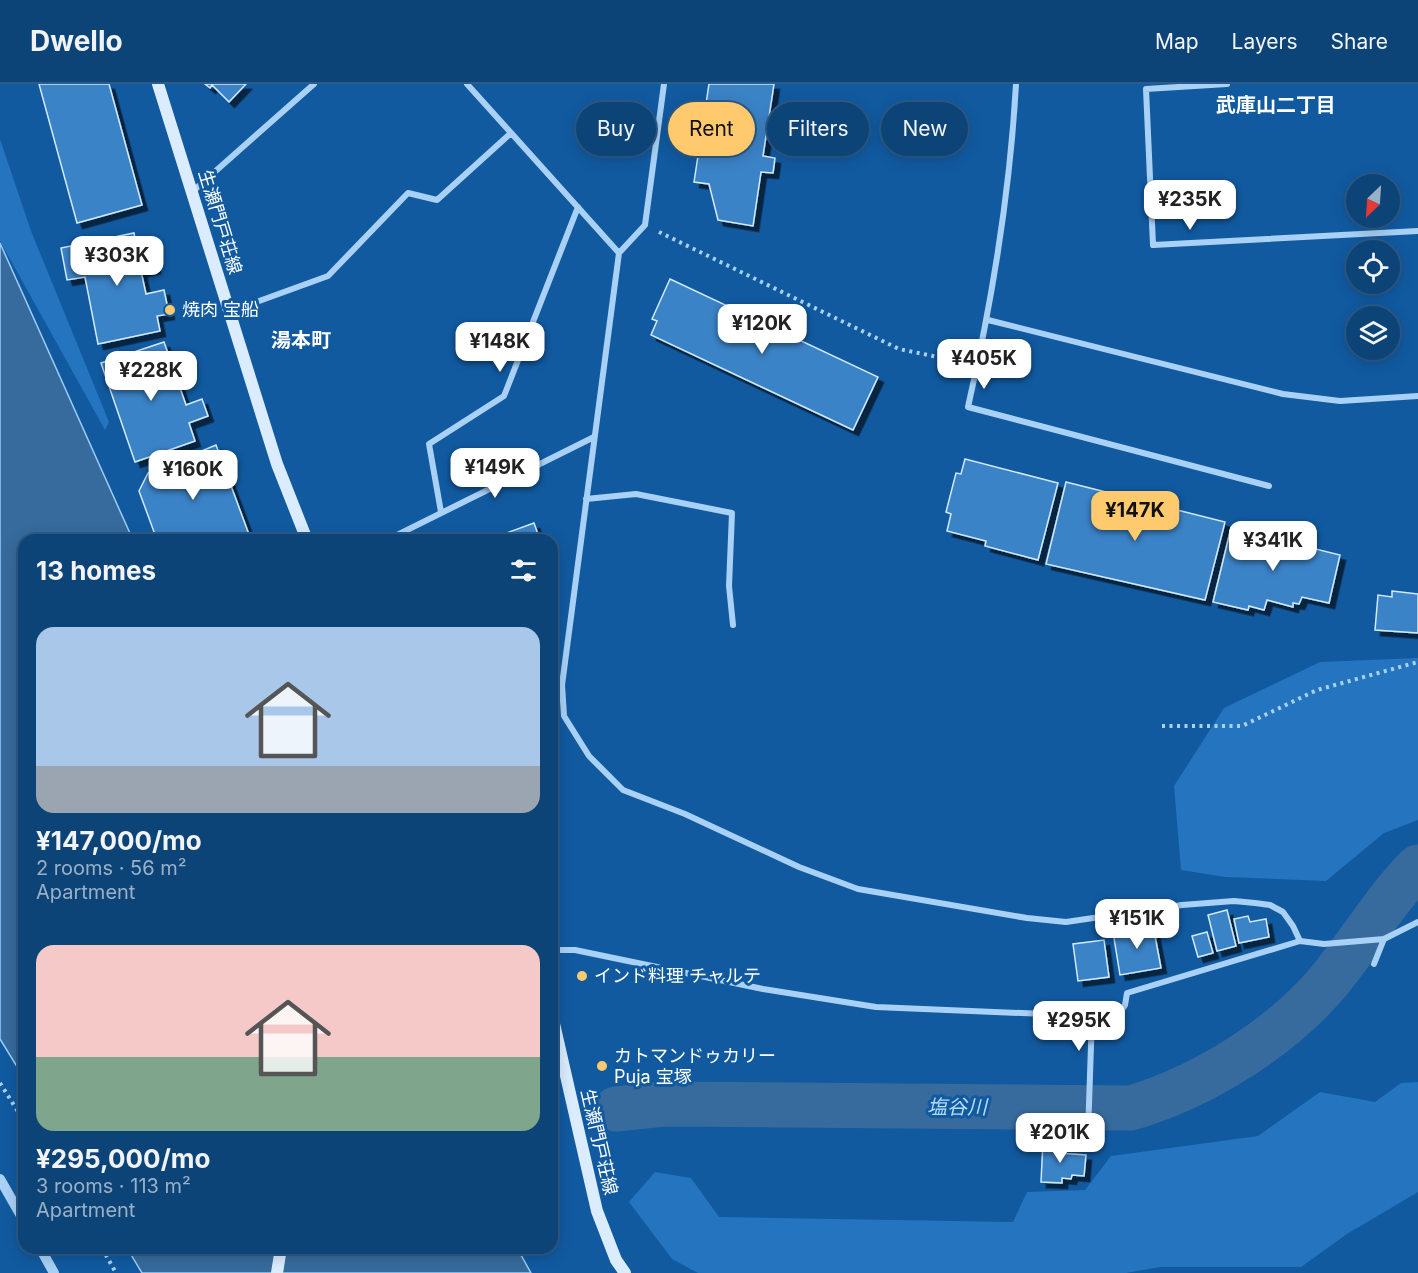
<!DOCTYPE html>
<html lang="en">
<head>
<meta charset="utf-8">
<style>
	body { margin:0; font-family:Inter,"Noto Sans JP",sans-serif; background:#1b4e80; color:#f1f3f6; height:100vh; display:flex; flex-direction:column; font-size:22px; white-space:nowrap }
	* { box-sizing:border-box; margin:0 }
	p { font-size:20px; color:#9ab0c6 }
	.icon { flex:none; width:33px; height:33px; fill:none; stroke:currentColor; stroke-width:2; stroke-linecap:round; stroke-linejoin:round }
	.map { position:relative; flex:1; overflow:hidden }
	.drawer { position:absolute; left:18px; top:450px; width:540px; height:720px; display:flex; flex-direction:column; background:#0d4478; border-radius:18px; box-shadow:0 3px 15px #0003,0 0 0 2px #2d5c8a }
	.drawer>* { flex:none }
	.top-card { position:absolute; left:576px; top:18px; width:570px; height:54px; display:flex; gap:12px }
	.needle { width:39px; rotate:205deg }
	.tools { position:absolute; left:1346px; top:90px; display:grid; gap:12px }
	.tools a { display:grid; place-items:center; width:54px; height:54px; border-radius:50%; background:#0d4478; box-shadow:0 3px 15px #0003,0 0 0 2px #2d5c8a; font-size:30px }
	.price { position:absolute; translate:-50% -51px; padding:0 14px; border-radius:12px; background:#fff; color:#222; font-size:20px; line-height:39px; filter:drop-shadow(0 2px 3px #0008) }
	.price::after { content:''; position:absolute; left:50%; top:36px; width:18px; height:14px; margin-left:-9px; background:inherit; clip-path:polygon(0 0,100% 0,50% 100%) }
	.price.current { background:#ffca6d; color:#111 }
	ul { padding:0; list-style:none }
	li { display:grid; align-content:center; gap:12px; height:318px; padding:0 18px }
	li span { display:grid; place-items:center; height:186px; border-radius:18px; color:#555 }
	li>.icon { margin-inline-start:auto }
	span .icon { width:108px; height:108px; fill:#fffc; stroke-width:1 }
	li b { font-size:26px }
	h2 { display:flex; justify-content:space-between; align-items:center; height:72px; padding:0 18px; font-size:26px }
	.tag { padding:0 21px; border-radius:27px; background:#0d4478; box-shadow:0 3px 15px #0003,0 0 0 2px #2d5c8a; font-size:21px; line-height:54px }
	.tag.current { background:#ffca6d; color:#111 }
	header { display:flex; align-items:center; gap:36px; box-sizing:border-box; height:84px; padding:0 30px; background:#0d4478; border-bottom:2px solid #2d5c8a }
	header strong { font-size:28px }
	nav { display:flex; gap:33px; margin-inline-start:auto; font-size:21px }
	.map>svg:first-child { display:block }
	.green { fill:#2474bf }
	.water { fill:#376b9d; stroke:#9bcdf8; stroke-width:1.5 }
	.lines { fill:none; stroke-linecap:round; stroke-linejoin:round }
	.river { stroke:#376b9d; stroke-width:45 }
	.building { fill:#3a83c7; stroke:#d2e9fe; stroke-width:1.5; filter:url(#shadow) }
	.path { stroke:#a9d1f5; stroke-width:4; stroke-dasharray:3 4.5; stroke-linecap:butt }
	.minor { stroke:#a9d1f5; stroke-width:6 }
	.tertiary { stroke:#a9d1f5; stroke-width:10 }
	.secondary { stroke:#daecfe; stroke-width:12 }
	.poi-dot { fill:#ffca6d; stroke:#115aa0; stroke-width:2 }
	.labels { text-anchor:middle; stroke-width:6; stroke-linejoin:round; paint-order:stroke }
	.street-label { font-size:18px; fill:#fff; stroke:#115aa0 }
	.poi-label { font-size:18px; fill:#fff; stroke:#115aa0; text-anchor:start }
	.neighbourhood-label { font-size:20px; font-weight:bold; fill:#fff; stroke:#115aa0 }
	.water-label { font-size:20px; font-style:italic; fill:#b6dbfb; stroke:#115aa0 }
</style>
</head>
<body>
<header>
<strong>Dwello</strong>
<nav><a>Map</a><a>Layers</a><a>Share</a></nav>
</header>
<div class="map">
<svg width="1418" height="1189" viewBox="0 0 1418 1189">
	<defs>
		<filter id="shadow"><feDropShadow dx="5.5" dy="5.5" stdDeviation="0" flood-color="#0009"/></filter>
	</defs>
	<rect width="100%" height="100%" fill="#115aa0"/>
	<path class="green" d="M 0,55 L 31,147 L 109,338 L 105,346 L 0,157 Z
		M 1418,574 L 1418,736 L 1384,749 L 1326,797 L 1225,793 L 1181,786 L 1174,702 L 1224,624 L 1320,578 Z
		M 1418,998 L 1418,1108 L 1347,1150 L 1301,1183 L 1160,1183 L 1126,1189 L 698,1189 L 672,1175 L 629,1118 L 655,1088 L 691,1094 L 719,1133 L 1013,1138 L 1027,1108 L 1085,1106 L 1111,1072 L 1258,1052 L 1320,1008 L 1375,1018 L 1401,999 Z"/>
	<path class="water" d="M 0,159 L 133,456 L 24,456 L 24,994 L 0,955 Z
		M 127,1164 L 517,1164 L 531,1189 L 142,1189 Z"/>
	<g class="lines">
		<path class="river" d="M 616,1025 L 664,1020 L 1131,1024 C 1202,1003 1280,955 1328,898 C 1359,861 1384,817 1418,783"/>
	</g>
	<path class="building" d="M 39,0 L 109,0 L 142,121 L 77,139 Z
		M 205,0 L 246,0 L 229,18 L 212,1 L 210,4 Z
		M 709,0 L 774,0 L 763,72 L 775,74 L 773,89 L 761,88 L 753,142 L 718,136 L 709,100 L 694,98 Z
		M 134,149 L 138,170 L 152,167 L 155,184 L 141,187 L 146,210 L 164,206 L 169,230 L 157,232 L 160,247 L 98,260 L 85,193 L 67,196 L 61,164 Z
		M 670,195 L 878,293 L 853,346 L 651,251 L 657,237 L 652,235 Z
		M 164,258 L 186,321 L 202,315 L 208,332 L 189,339 L 195,357 L 135,378 L 101,279 Z
		M 216,361 L 251,456 L 157,456 L 139,407 L 148,389 Z
		M 965,375 L 1058,399 L 1038,476 L 985,462 L 986,457 L 947,447 L 951,430 L 946,428 L 956,389 L 961,390 Z
		M 1066,398 L 1225,438 L 1205,516 L 1046,480 Z
		M 534,439 L 540,456 L 487,456 Z
		M 1231,444 L 1340,471 L 1329,519 L 1302,513 L 1299,520 L 1293,519 L 1293,523 L 1267,516 L 1264,526 L 1249,522 L 1248,526 L 1213,518 Z
		M 1392,507 L 1418,510 L 1418,549 L 1375,546 L 1378,511 L 1392,513 Z
		M 1227,826 L 1236,862 L 1217,867 L 1208,831 Z
		M 1248,832 L 1250,838 L 1266,835 L 1269,853 L 1239,859 L 1234,835 Z
		M 1153,841 L 1161,884 L 1120,891 L 1113,848 Z
		M 1207,848 L 1213,869 L 1198,873 L 1192,852 Z
		M 1104,856 L 1109,893 L 1078,897 L 1073,860 Z
		M 1043,1057 L 1059,1058 L 1059,1069 L 1086,1071 L 1084,1092 L 1072,1091 L 1071,1095 L 1062,1094 L 1062,1099 L 1041,1098 Z"/>
	<g class="lines">
		<path class="path" d="M 659,148 L 899,265 L 962,278
			M 1162,642 L 1242,642 L 1317,606 L 1418,578
			M 0,999 L 24,1037
			M 102,1164 L 116,1189"/>
		<path class="minor" d="M 467,0 L 619,169
			M 664,0 L 645,141 L 619,169 L 562,601 L 564,632 L 589,672 L 623,706 L 685,730 L 799,783 L 858,805 L 1027,834 L 1066,838 L 1182,821 L 1234,817 L 1255,819 L 1270,821 L 1283,828 L 1293,842 L 1300,857
			M 1016,0 C 1010,109 992,217 968,323 L 1269,402
			M 1227,0 L 1146,5 L 1153,161 L 1418,147
			M 192,108 L 314,0
			M 229,228 L 328,192 L 408,109 L 437,116 L 511,49
			M 988,236 L 1283,310 L 1340,317 L 1418,312
			M 586,415 L 636,410 L 732,429 L 729,502 L 733,541
			M 441,428 L 429,360 L 504,312 L 578,123
			M 387,456 L 594,353
			M 552,604 L 562,601
			M 552,866 L 575,866 L 763,905 L 876,923 L 1092,932 L 1119,930 L 1125,921 L 1127,909 L 1300,857 L 1324,860 L 1384,855 L 1418,838
			M 1374,880 L 1384,855
			M 1088,1050 L 1092,932"/>
		<path class="tertiary" d="M 0,1095 L 24,1137
			M 40,1164 L 54,1189"/>
		<path class="secondary" d="M 158,0 L 277,380 L 307,456
			M 552,931 L 597,1127 L 616,1176 L 625,1189
			M 277,1189 L 281,1164"/>
	</g>
	<g class="poi-dot">
		<circle cx="170" cy="226" r="6"/>
		<circle cx="582" cy="892" r="6"/>
		<circle cx="602" cy="982" r="6"/>
	</g>
	<g class="labels">
		<g class="street-label">
			<text transform="translate(220 138) rotate(73)" y="6">生瀬門戸荘線</text>
			<text transform="translate(599 1058) rotate(77)" y="6">生瀬門戸荘線</text>
		</g>
		<g class="poi-label">
			<text x="182" y="232">焼肉 宝船</text>
			<text x="594" y="898">インド料理 チャルテ</text>
			<text x="614" y="978">カトマンドゥカリー<tspan x="614" dy="21">Puja 宝塚</tspan></text>
		</g>
		<g class="neighbourhood-label">
			<text x="1276" y="28">武庫山二丁目</text>
			<text x="301" y="263">湯本町</text>
		</g>
		<g class="water-label">
			<text x="957" y="1030">塩谷川</text>
		</g>
	</g>
</svg>
<div class="tools">
<a><svg class="needle" viewBox="-14 -14 28 28"><path d="M0-13l5 13h-10z" fill="#e53935"/><path d="M0 13l5-13h-10z" fill="#9ab0c6"/></svg></a>
<a><svg class="icon" aria-label="locate" viewBox="0 0 24 24"><circle cx="12" cy="12" r="6"/><path d="M12 2v4M12 18v4M2 12h4M18 12h4"/></svg></a>
<a><svg class="icon" aria-label="layers" viewBox="0 0 24 24"><path d="M12 4l9 5-9 5-9-5zM3 14l9 5 9-5"/></svg></a>
</div>
<b class="price" style="left:1190px;top:147px">¥235K</b>
<b class="price" style="left:117px;top:203px">¥303K</b>
<b class="price" style="left:762px;top:271px">¥120K</b>
<b class="price" style="left:500px;top:289px">¥148K</b>
<b class="price" style="left:984px;top:306px">¥405K</b>
<b class="price" style="left:151px;top:318px">¥228K</b>
<b class="price" style="left:495px;top:415px">¥149K</b>
<b class="price" style="left:193px;top:417px">¥160K</b>
<b class="price current" style="left:1135px;top:458px">¥147K</b>
<b class="price" style="left:1273px;top:488px">¥341K</b>
<b class="price" style="left:1137px;top:866px">¥151K</b>
<b class="price" style="left:1079px;top:968px">¥295K</b>
<b class="price" style="left:1060px;top:1080px">¥201K</b>
<div class="top-card">
<a class="tag">Buy</a>
<a class="tag current">Rent</a>
<a class="tag">Filters</a>
<a class="tag">New</a>
</div>
<section class="drawer">
<h2>13 homes<svg class="icon" aria-label="filters" viewBox="0 0 24 24"><path d="M4 7h16M4 17h16"/><circle cx="9" cy="7" r="2"/><circle cx="15" cy="17" r="2"/></svg></h2>
<ul>
<li><span style="background:linear-gradient(#a9c7e8 75%,#9aa5b1 0)"><svg class="icon" aria-label="home" viewBox="0 0 24 24"><path d="M3 11l9-7 9 7M6 9v11h12V9"/></svg></span><div><b>¥147,000/mo</b><p>2 rooms · 56 m²</p><p>Apartment</p></div></li>
<li><span style="background:linear-gradient(#f6c9c9 60%,#7fa58c 0)"><svg class="icon" aria-label="home" viewBox="0 0 24 24"><path d="M3 11l9-7 9 7M6 9v11h12V9"/></svg></span><div><b>¥295,000/mo</b><p>3 rooms · 113 m²</p><p>Apartment</p></div></li>
</ul>
</section>
</div>
</body>
</html>
